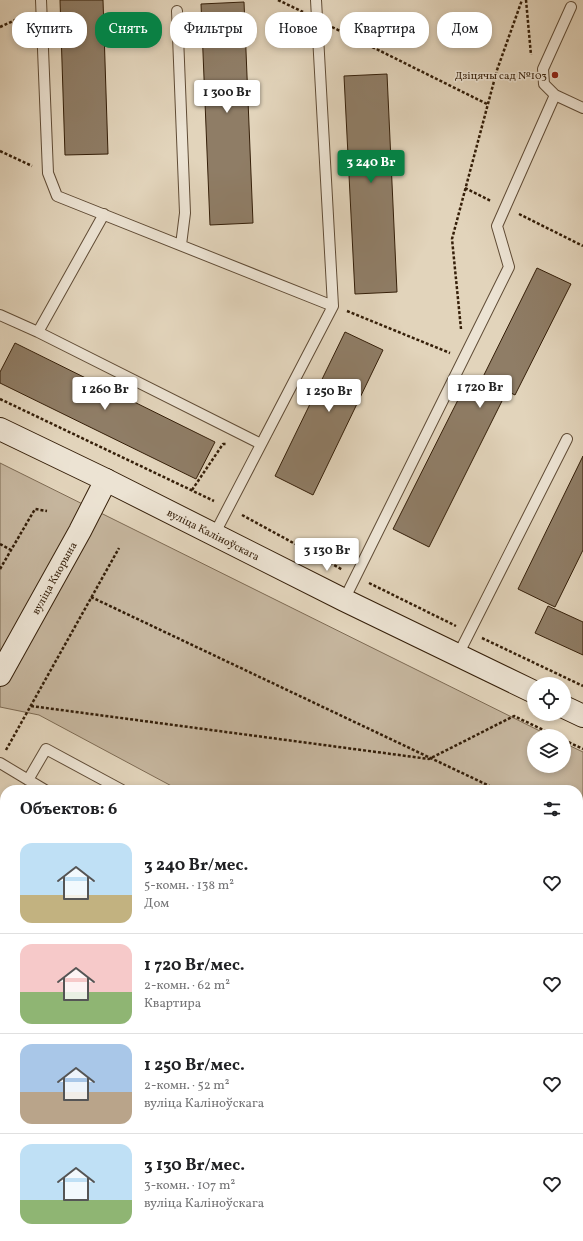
<!DOCTYPE html>
<html lang="ru">
<head>
<meta charset="utf-8">
<style>
	body { margin:0; font-family:Vollkorn,serif; background:#f6f6f6; color:#202124; height:100vh; display:flex; flex-direction:column; font-size:15px; white-space:nowrap }
	* { box-sizing:border-box; margin:0 }
	p { font-size:13px; color:#757577 }
	.icon { flex:none; width:22px; height:22px; fill:none; stroke:currentColor; stroke-width:2; stroke-linecap:round; stroke-linejoin:round }
	.map { position:relative; flex:1; overflow:hidden }
	.drawer { position:absolute; left:0px; top:785px; width:583px; height:456px; display:flex; flex-direction:column; background:#fff; border-radius:16px 16px 0 0; box-shadow:0 2px 6px #0003 }
	.drawer>* { flex:none }
	.top-card { position:absolute; left:12px; top:12px; width:559px; height:36px; display:flex; gap:8px }
	.buttons { position:absolute; left:527px; top:677px; display:grid; gap:8px }
	.buttons a { display:grid; place-items:center; width:44px; height:44px; border-radius:50%; background:#fff; box-shadow:0 2px 6px #0003; font-size:20px }
	.price { position:absolute; translate:-50% -34px; padding:0 9px; border-radius:4px; background:#fff; color:#222; font-size:13px; line-height:26px; filter:drop-shadow(0 1px 2px #0008) }
	.price::after { content:''; position:absolute; left:50%; top:24px; width:12px; height:9px; margin-left:-6px; background:inherit; clip-path:polygon(0 0,100% 0,50% 100%) }
	.price.selected { background:#0b8043; color:#fff }
	ul { padding:0; list-style:none }
	li { display:flex; align-items:center; gap:12px; height:100px; padding:0 20px }
	li+li { border-top:1px solid #e0e0e0 }
	li span { display:grid; place-items:center; flex:none; width:112px; height:80px; border-radius:12px; color:#555 }
	li>.icon { margin-inline-start:auto }
	span .icon { width:48px; height:48px; fill:#fffc; stroke-width:1 }
	li b { font-size:17px }
	h2 { display:flex; justify-content:space-between; align-items:center; height:48px; padding:0 20px; font-size:17px }
	.chip { padding:0 14px; border-radius:16px; background:#fff; box-shadow:0 2px 6px #0003; font-size:14px; line-height:36px }
	.chip.selected { background:#0b8043; color:#fff }
	.map>svg:first-child { display:block }
	.green { fill:#c5b59d; stroke:#7d6a53 }
	.building { fill:#8f7d66; stroke:#351f09 }
	.lines { fill:none; stroke-linecap:round; stroke-linejoin:round }
	.service-casing { stroke:#604c36; stroke-width:12 }
	.secondary-casing { stroke:#351f09; stroke-width:24 }
	.path { stroke:#351f09; stroke-width:2.5; stroke-dasharray:3 2; stroke-linecap:butt }
	.service { stroke:#ece3d3; stroke-width:10 }
	.secondary { stroke:#ece3d3; stroke-width:22 }
	.poi-dot { fill:#8f2418; stroke:#ece3d3; stroke-width:1.5 }
	.labels { text-anchor:middle; stroke-width:3; stroke-linejoin:round; paint-order:stroke }
	.poi-label { font-size:11px; fill:#351f09; stroke:#ece3d3; text-anchor:end }
	.street-label { font-size:11px; fill:#351f09; stroke:#ece3d3 }
</style>
</head>
<body>
<div class="map">
<svg width="583" height="1241" viewBox="0 0 583 1241">
	<rect width="100%" height="100%" fill="#e2d4bb"/>
	<filter id="stains"><feTurbulence type="fractalNoise" baseFrequency=".005" numOctaves="4"/><feColorMatrix values="0 0 0 0 .2 0 0 0 0 .09 0 0 0 0 .02 0 0 0 .5 -.17"/></filter>
	<radialGradient id="worn" r=".72"><stop offset=".6" stop-color="#630" stop-opacity="0"/><stop offset="1" stop-color="#630" stop-opacity=".3"/></radialGradient>
	<path class="green" d="M 0,463 L 550,736 L 534,736 L 534,766 L 564,766 L 564,743 L 583,752 L 583,992 L 578,990 L 578,790 L 179,790 L 39,715 L 0,707 Z"/>
	<path class="building" d="M 60,0 L 103,0 L 108,154 L 65,155 Z
		M 244,2 L 253,223 L 210,225 L 201,4 Z
		M 387,74 L 397,292 L 355,294 L 344,76 Z
		M 537,268 L 571,284 L 515,395 L 507,391 L 429,547 L 393,529 L 465,386 L 476,391 Z
		M 345,332 L 383,350 L 313,495 L 275,476 Z
		M 15,343 L 215,442 L 196,479 L 0,383 L 0,372 Z
		M 583,456 L 583,550 L 555,607 L 518,589 Z
		M 548,606 L 583,622 L 583,655 L 535,633 Z"/>
	<g class="lines">
		<defs>
			<path id="service" d="M 41,0 L 48,173 L 57,196 L 333,306
				M 571,7 L 543,69 L 544,84 L 555,95 L 583,108
				M 177,11 L 185,213 L 181,245
				M 0,315 L 38,332 L 261,444
				M 38,332 L 104,214
				M 214,535 L 333,306 L 316,0
				M 344,600 L 509,267 L 497,226 L 555,95
				M 458,655 L 567,439
				M 0,763 L 45,790
				M 28,780 L 46,749 L 122,790
				M 0,836 L 5,839
				M 0,1122 L 5,1125
				M 395,1236 L 399,1241
				M 258,1241 L 266,1236
				M 552,1241 L 559,1236"/>
			<g id="secondary">
				<path id="s1" d="M 0,429 L 106,480 L 344,600 L 534,692"/>
				<path id="s2" d="M 0,675 L 80,531 L 106,480"/>
				<path d="M 564,707 L 583,716"/>
			</g>
		</defs>
		<use href="#service" class="service-casing"/>
		<use href="#secondary" class="secondary-casing"/>
		<path class="path" d="M 278,0 L 303,12
			M 526,0 L 531,55
			M 0,27 L 26,15
			M 332,27 L 487,104
			M 0,151 L 32,166
			M 465,188 L 491,201
			M 519,214 L 583,246
			M 347,311 L 450,353
			M 461,329 L 452,239 L 497,70 L 522,0
			M 0,399 L 214,501
			M 192,490 L 223,444 L 227,444
			M 242,515 L 343,570
			M 0,544 L 11,550
			M 0,569 L 35,509 L 47,511
			M 369,583 L 456,626
			M 91,597 L 498,790
			M 482,638 L 583,686
			M 31,706 L 429,759 L 514,716 L 556,736
			M 564,740 L 583,749
			M 6,750 L 119,548
			M 578,827 L 583,829"/>
		<use href="#service" class="service"/>
		<use href="#secondary" class="secondary"/>
	</g>
	<circle class="poi-dot" cx="555" cy="75" r="4"/>
	<g class="labels">
		<g class="poi-label">
			<text x="547" y="79">Дзіцячы сад №103</text>
		</g>
		<g class="street-label">
			<text dy="4" stroke="none"><textPath href="#s1" startOffset="238">вуліца Каліноўскага</textPath></text>
			<text dy="4" stroke="none"><textPath href="#s2" startOffset="111">вуліца Кнорына</textPath></text>
		</g>
	</g>
	<rect width="100%" height="100%" filter="url(#stains)"/>
	<rect width="100%" height="100%" fill="url(#worn)"/>
</svg>
<div class="buttons">
<a><svg class="icon" aria-label="locate" viewBox="0 0 24 24"><circle cx="12" cy="12" r="6"/><path d="M12 2v4M12 18v4M2 12h4M18 12h4"/></svg></a>
<a><svg class="icon" aria-label="layers" viewBox="0 0 24 24"><path d="M12 4l9 5-9 5-9-5zM3 14l9 5 9-5"/></svg></a>
</div>
<b class="price" style="left:227px;top:114px">1 300 Br</b>
<b class="price selected" style="left:371px;top:184px">3 240 Br</b>
<b class="price" style="left:480px;top:409px">1 720 Br</b>
<b class="price" style="left:105px;top:411px">1 260 Br</b>
<b class="price" style="left:329px;top:413px">1 250 Br</b>
<b class="price" style="left:327px;top:572px">3 130 Br</b>
<div class="top-card">
<a class="chip">Купить</a>
<a class="chip selected">Снять</a>
<a class="chip">Фильтры</a>
<a class="chip">Новое</a>
<a class="chip">Квартира</a>
<a class="chip">Дом</a>
</div>
<section class="drawer">
<h2>Объектов: 6<svg class="icon" aria-label="filters" viewBox="0 0 24 24"><path d="M4 7h16M4 17h16"/><circle cx="9" cy="7" r="2"/><circle cx="15" cy="17" r="2"/></svg></h2>
<ul>
<li><span style="background:linear-gradient(#bfe0f5 65%,#c2b280 0)"><svg class="icon" aria-label="home" viewBox="0 0 24 24"><path d="M3 11l9-7 9 7M6 9v11h12V9"/></svg></span><div><b>3 240 Br/мес.</b><p>5-комн. · 138 m²</p><p>Дом</p></div><svg class="icon" aria-label="heart" viewBox="0 0 24 24"><path d="M12 20l-8-8c-3-5 5-10 8-4 3-6 11-1 8 4z"/></svg></li>
<li><span style="background:linear-gradient(#f6c9c9 60%,#8fb573 0)"><svg class="icon" aria-label="home" viewBox="0 0 24 24"><path d="M3 11l9-7 9 7M6 9v11h12V9"/></svg></span><div><b>1 720 Br/мес.</b><p>2-комн. · 62 m²</p><p>Квартира</p></div><svg class="icon" aria-label="heart" viewBox="0 0 24 24"><path d="M12 20l-8-8c-3-5 5-10 8-4 3-6 11-1 8 4z"/></svg></li>
<li><span style="background:linear-gradient(#a9c7e8 60%,#b9a48a 0)"><svg class="icon" aria-label="home" viewBox="0 0 24 24"><path d="M3 11l9-7 9 7M6 9v11h12V9"/></svg></span><div><b>1 250 Br/мес.</b><p>2-комн. · 52 m²</p><p>вуліца Каліноўскага</p></div><svg class="icon" aria-label="heart" viewBox="0 0 24 24"><path d="M12 20l-8-8c-3-5 5-10 8-4 3-6 11-1 8 4z"/></svg></li>
<li><span style="background:linear-gradient(#bfe0f5 70%,#8fb573 0)"><svg class="icon" aria-label="home" viewBox="0 0 24 24"><path d="M3 11l9-7 9 7M6 9v11h12V9"/></svg></span><div><b>3 130 Br/мес.</b><p>3-комн. · 107 m²</p><p>вуліца Каліноўскага</p></div><svg class="icon" aria-label="heart" viewBox="0 0 24 24"><path d="M12 20l-8-8c-3-5 5-10 8-4 3-6 11-1 8 4z"/></svg></li>
</ul>
</section>
</div>
</body>
</html>
